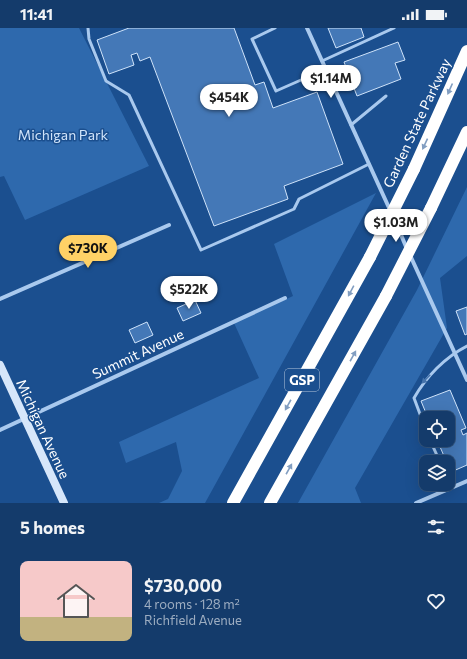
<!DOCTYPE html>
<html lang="en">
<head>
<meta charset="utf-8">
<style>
	body { margin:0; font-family:Commissioner,sans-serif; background:#1d4271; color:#f1f3f6; height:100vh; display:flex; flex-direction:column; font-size:15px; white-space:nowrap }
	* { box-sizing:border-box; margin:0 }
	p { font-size:13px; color:#9dadc1 }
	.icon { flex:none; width:22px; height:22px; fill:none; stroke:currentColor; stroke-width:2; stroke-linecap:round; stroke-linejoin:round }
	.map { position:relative; height:475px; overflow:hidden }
	.panel { display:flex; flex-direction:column; background:#143b6b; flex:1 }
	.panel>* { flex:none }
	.controls { position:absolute; left:419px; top:383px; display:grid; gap:8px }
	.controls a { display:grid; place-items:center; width:36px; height:36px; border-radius:8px; background:#143b6b; box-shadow:0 4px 16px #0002,0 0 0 1px #33557e; font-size:20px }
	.price { position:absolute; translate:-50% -34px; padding:0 9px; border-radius:14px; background:#fff; color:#222; font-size:13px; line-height:26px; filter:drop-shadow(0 1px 2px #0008) }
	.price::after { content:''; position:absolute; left:50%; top:24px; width:12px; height:9px; margin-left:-6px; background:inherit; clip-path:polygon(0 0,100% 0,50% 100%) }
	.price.active { background:#ffd166; color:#111 }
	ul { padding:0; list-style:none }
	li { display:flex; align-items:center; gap:12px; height:100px; padding:0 20px }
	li+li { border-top:1px solid #33557e }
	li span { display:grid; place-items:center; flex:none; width:112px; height:80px; border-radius:8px; color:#555 }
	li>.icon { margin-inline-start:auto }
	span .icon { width:48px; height:48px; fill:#fffc; stroke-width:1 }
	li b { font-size:17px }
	h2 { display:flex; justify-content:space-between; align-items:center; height:48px; padding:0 20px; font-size:17px }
	.status { display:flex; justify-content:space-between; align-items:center; height:28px; padding:0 20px; background:#143b6b; direction:ltr }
	.status svg { height:11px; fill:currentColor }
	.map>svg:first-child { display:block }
	.green { fill:#2e69ad }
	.building { fill:#4478b7; stroke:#cfe3fa }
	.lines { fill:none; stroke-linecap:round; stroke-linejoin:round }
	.lane { stroke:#a9c9ee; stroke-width:3 }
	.street { stroke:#a9c9ee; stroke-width:4 }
	.secondary { stroke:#d6e6fa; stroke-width:8 }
	.highway { stroke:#fff; stroke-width:12 }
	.highway-bridge { stroke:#fff; stroke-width:12 }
	.oneway { fill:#829ec1 }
	.oneway2 { fill:#4674ac }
	.labels { text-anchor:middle; stroke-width:3; stroke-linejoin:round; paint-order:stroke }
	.shield { fill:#1b4f8f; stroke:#bbcadd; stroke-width:1 }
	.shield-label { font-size:13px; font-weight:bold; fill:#fff }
	.street-label { font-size:14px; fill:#fff; stroke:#1b4f8f }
	.park-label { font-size:14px; fill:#cfe3fa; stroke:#1b4f8f }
</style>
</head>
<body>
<div class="status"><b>11:41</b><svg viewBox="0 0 49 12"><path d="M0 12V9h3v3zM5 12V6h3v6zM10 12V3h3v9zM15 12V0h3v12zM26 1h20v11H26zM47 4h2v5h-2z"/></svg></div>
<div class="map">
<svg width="467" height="475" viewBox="0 0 467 475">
	<rect width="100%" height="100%" fill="#1b4f8f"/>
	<path class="green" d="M 0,0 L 79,0 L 149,138 L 25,192 L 4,148 L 0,149 Z
		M 467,159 L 467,228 L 440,250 L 447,300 L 355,460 L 361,475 L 298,475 L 417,262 Z
		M 376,165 L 205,475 L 159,475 L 168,471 L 182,443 L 176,414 L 126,435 L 119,414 L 259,350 L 234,295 L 293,268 L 274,216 Z"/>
	<path class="building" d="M 129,0 L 234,0 L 255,57 L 264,54 L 273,80 L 317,64 L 343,136 L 284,158 L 288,171 L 214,198 L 150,29 L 140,33 L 137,25 L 131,27 L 134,37 L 109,46 L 97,12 Z
		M 328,0 L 361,0 L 364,9 L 336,20 Z
		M 398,14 L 405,32 L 395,35 L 401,51 L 357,68 L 344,34 Z
		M 195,272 L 201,285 L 183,293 L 177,280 Z
		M 467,279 L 467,306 L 465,307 L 456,283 Z
		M 147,294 L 153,307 L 135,315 L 129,302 Z
		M 450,362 L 466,400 L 461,402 L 463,407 L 467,405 L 467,437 L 451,444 L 437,412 L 448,412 L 448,390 L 428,390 L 421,373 Z"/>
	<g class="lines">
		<path class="lane" d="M 88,0 L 89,11 L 106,53 L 129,67 L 201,222 L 294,181 L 299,171 L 369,136
			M 275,0 L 252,11 L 276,63 L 326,41
			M 322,33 L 394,0
			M 351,97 L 386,68
			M 426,402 L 414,370 C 426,349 445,329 467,318
			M 430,412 L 440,434
			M 448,451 L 452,459"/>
		<path class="street" d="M 307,0 L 390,182
			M 393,188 L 407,221
			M 410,227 L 467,352
			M 0,271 L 169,197
			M 0,402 L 285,270
			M 416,475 L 467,453"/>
		<path class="secondary" d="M 0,337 L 64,475"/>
		<path class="highway" d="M 414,141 L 467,23
			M 431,180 L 467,104
			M 233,475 L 370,229
			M 270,475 L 386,268"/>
		<path class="highway-bridge" d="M 370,229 L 414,141
			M 386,268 L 431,180"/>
	</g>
	<defs><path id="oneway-solid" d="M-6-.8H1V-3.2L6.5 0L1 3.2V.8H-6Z"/></defs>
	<g class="oneway">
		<use href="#oneway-solid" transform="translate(450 61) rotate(114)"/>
		<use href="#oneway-solid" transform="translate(425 116) rotate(115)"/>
		<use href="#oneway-solid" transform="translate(351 263) rotate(118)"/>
		<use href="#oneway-solid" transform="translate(353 328) rotate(-61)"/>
		<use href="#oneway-solid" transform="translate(288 377) rotate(119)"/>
		<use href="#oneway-solid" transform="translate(289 441) rotate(-61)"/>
	</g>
	<use class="oneway2" href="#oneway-solid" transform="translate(426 351) rotate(134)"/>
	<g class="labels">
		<rect class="shield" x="285" y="341" width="34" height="22" rx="3"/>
		<g class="shield-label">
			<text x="302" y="357">GSP</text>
		</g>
		<g class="street-label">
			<text transform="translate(417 95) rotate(-65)" y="5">Garden State Parkway</text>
			<text transform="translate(138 326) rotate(-25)" y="5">Summit Avenue</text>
			<text transform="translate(43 401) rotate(65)" y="5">Michigan Avenue</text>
		</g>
		<g class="park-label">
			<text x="63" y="112">Michigan Park</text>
		</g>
	</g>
</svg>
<div class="controls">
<a><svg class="icon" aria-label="locate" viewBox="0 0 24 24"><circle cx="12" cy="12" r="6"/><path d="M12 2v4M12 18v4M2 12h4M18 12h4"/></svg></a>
<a><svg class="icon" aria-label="layers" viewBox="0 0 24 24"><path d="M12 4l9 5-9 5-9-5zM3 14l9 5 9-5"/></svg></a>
</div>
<b class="price" style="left:331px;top:71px">$1.14M</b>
<b class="price" style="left:229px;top:90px">$454K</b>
<b class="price" style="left:396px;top:215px">$1.03M</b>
<b class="price active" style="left:88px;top:241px">$730K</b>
<b class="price" style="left:189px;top:282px">$522K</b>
</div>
<section class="panel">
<h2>5 homes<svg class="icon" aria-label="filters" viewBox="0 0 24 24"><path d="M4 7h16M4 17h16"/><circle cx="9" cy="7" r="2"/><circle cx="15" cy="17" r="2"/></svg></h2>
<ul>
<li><span style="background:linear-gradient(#f6c9c9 70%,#c2b280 0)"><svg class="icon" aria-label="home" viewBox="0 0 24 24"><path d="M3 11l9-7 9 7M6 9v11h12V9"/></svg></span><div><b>$730,000</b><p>4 rooms · 128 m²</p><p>Richfield Avenue</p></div><svg class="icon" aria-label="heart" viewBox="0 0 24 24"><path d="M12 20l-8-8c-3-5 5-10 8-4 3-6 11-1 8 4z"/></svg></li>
</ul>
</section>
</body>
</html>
